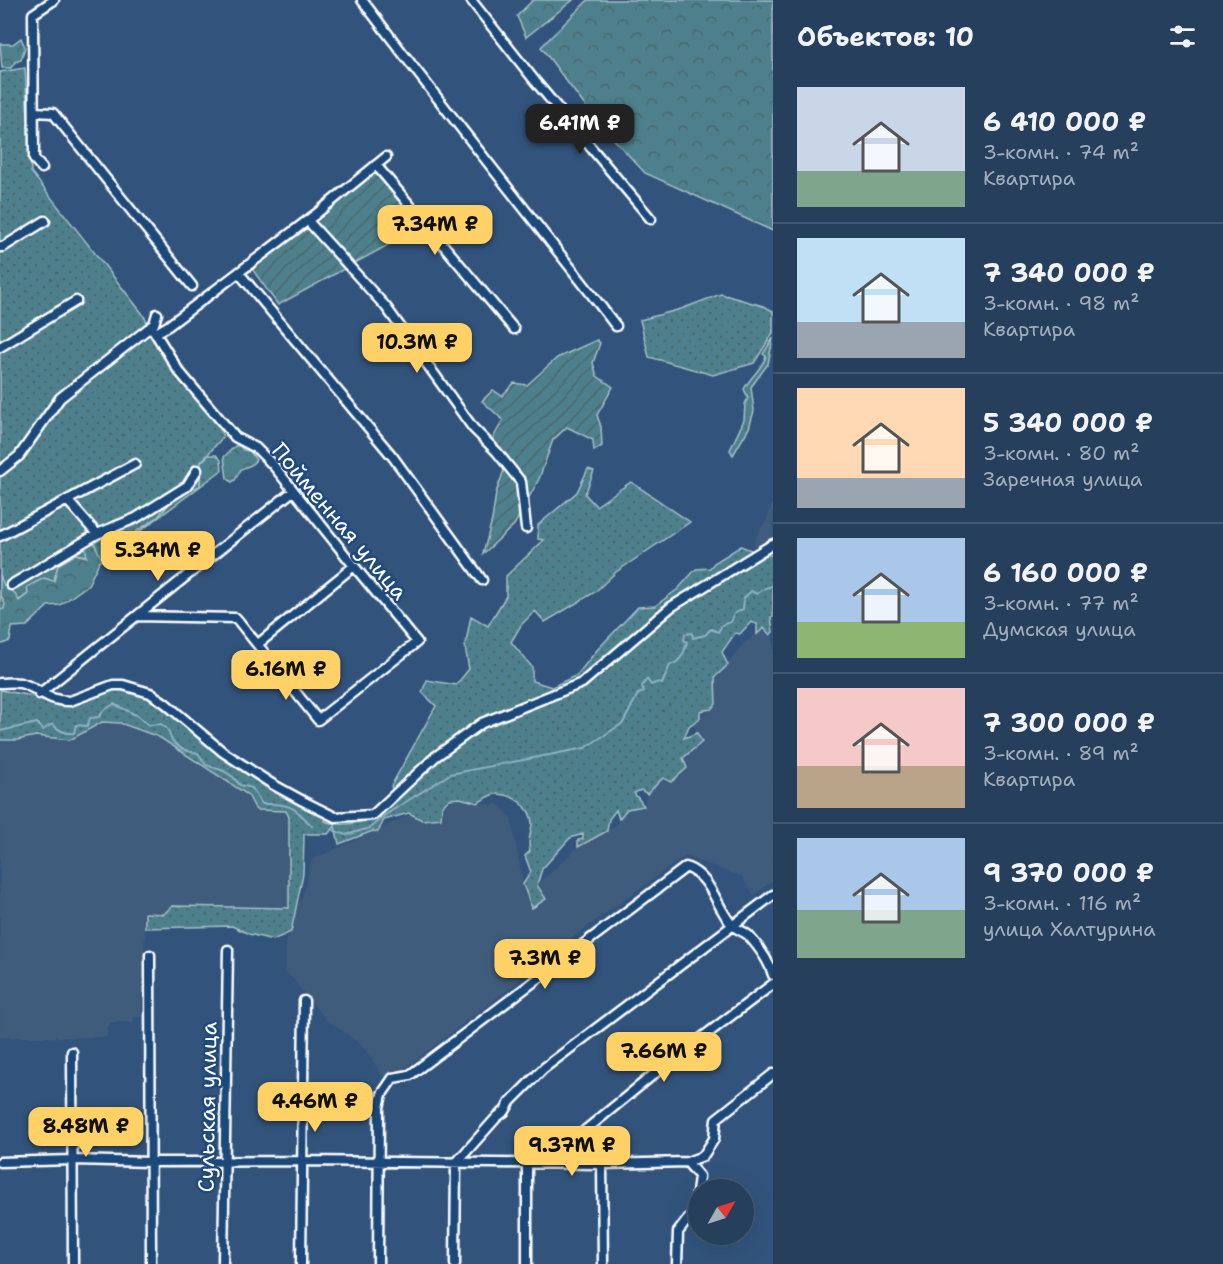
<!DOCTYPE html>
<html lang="ru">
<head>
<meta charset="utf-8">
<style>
	body { margin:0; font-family:"Shantell Sans",sans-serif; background:#2e4663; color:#f1f3f6; height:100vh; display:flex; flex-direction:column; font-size:22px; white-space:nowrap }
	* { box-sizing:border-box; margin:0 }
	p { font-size:20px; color:#a4afbc }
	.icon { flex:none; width:33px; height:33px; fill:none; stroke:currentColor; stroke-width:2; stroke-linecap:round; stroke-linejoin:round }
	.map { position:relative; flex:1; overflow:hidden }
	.sheet { display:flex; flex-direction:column; background:#263f5d; width:450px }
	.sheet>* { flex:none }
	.needle { width:39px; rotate:51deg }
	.tools { position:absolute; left:688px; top:1179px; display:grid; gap:12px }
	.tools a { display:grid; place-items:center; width:66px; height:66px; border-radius:50%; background:#263f5d; box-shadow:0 6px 24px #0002,0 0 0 2px #425872; font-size:30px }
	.price { position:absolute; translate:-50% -51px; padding:0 14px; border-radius:12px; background:#ffd166; color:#111; font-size:20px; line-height:39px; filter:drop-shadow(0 2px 3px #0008) }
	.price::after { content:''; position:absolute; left:50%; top:36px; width:18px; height:14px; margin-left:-9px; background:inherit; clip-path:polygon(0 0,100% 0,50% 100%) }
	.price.on { background:#222; color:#fff }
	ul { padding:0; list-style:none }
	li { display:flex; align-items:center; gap:18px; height:150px; padding:0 24px }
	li+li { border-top:2px solid #425872 }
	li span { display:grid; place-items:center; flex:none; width:168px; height:120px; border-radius:0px; color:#555 }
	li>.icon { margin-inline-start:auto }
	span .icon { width:72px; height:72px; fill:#fffc; stroke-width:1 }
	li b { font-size:26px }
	h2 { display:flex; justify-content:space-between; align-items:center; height:72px; padding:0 24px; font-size:26px }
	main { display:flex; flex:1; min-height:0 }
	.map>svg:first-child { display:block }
	.built { fill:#405b7d }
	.grass { fill:url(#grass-dots); stroke:#a6c0c6; stroke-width:1.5 }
	.forest { fill:url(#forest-crowns); stroke:#a6c0c6; stroke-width:1.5 }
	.garden { fill:url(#garden-furrows); stroke:#a6c0c6; stroke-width:1.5 }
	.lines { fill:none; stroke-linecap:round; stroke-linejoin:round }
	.stream { stroke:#8fb1c5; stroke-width:2 }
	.minor-casing { stroke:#fff; stroke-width:13 }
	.minor { stroke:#1f4a7a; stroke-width:8 }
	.labels { text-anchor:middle; stroke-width:5; stroke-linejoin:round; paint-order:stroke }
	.street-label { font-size:22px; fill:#fff; stroke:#1f4a7a }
</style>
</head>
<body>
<main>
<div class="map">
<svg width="773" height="1264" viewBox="0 0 773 1264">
	<defs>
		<pattern id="grass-dots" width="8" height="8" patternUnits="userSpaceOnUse" patternTransform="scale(1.5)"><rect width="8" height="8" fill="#4d808c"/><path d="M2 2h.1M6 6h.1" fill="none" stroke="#4c666c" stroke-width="1.8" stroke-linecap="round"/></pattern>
		<pattern id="forest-crowns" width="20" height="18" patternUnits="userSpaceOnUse" patternTransform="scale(1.5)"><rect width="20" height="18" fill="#4d808c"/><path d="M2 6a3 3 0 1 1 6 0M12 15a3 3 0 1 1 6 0" fill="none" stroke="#4c666c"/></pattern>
		<pattern id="garden-furrows" width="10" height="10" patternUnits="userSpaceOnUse" patternTransform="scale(1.5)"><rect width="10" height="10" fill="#4d808c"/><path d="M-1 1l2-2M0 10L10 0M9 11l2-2" fill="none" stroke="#4c666c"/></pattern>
	</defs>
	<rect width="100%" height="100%" fill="#32547c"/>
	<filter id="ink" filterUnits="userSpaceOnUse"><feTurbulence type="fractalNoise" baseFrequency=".0167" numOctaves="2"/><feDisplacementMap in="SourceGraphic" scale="12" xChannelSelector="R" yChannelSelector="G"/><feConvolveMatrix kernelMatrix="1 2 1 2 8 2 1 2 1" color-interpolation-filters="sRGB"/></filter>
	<g filter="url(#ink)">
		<path class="built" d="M 773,501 L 773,555 L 763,555 L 754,545 L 757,534 L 767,519 Z
			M 764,628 L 770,635 L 773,632 L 773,880 L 754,895 L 741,876 L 700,862 L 686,855 L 555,950 L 551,956 L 387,1082 L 365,1049 L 345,1032 L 327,1021 L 286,971 L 286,944 L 293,917 L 302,898 L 312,860 L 408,816 L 444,805 L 460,798 L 478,803 L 499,805 L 511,818 L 523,884 L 533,907 L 545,899 L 537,885 L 576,849 L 615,826 L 627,809 L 644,806 L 647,794 L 689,751 L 702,742 L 693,724 L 716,704 L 715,677 L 724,669 L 744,643 Z
			M 102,722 L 120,723 L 159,737 L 248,796 L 256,810 L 286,811 L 289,817 L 289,908 L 252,908 L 164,914 L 146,913 L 141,1017 L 134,1017 L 133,1023 L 110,1022 L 106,1037 L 0,1037 L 0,740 L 17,740 L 36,736 L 70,740 Z"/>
		<path class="grass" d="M 25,68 L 31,172 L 142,313 L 182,381 L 217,421 L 223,437 L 201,462 L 200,486 L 166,507 L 158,517 L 118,544 L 117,548 L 101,558 L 76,554 L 58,565 L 54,582 L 28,594 L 4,610 L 0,610 L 0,72 Z
			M 721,294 L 763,306 L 773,311 L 773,333 L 754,363 L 713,375 L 649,357 L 640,320 L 681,309 Z
			M 588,469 L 594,471 L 585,494 L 596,506 L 631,482 L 690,522 L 616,572 L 595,592 L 545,622 L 535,611 L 521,625 L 511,642 L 532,667 L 532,681 L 552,687 L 577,675 L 597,650 L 638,607 L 655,606 L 678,589 L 696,569 L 710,568 L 714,563 L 741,546 L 763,555 L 773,555 L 773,617 L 771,617 L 773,632 L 770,635 L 764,628 L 757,634 L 757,624 L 751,622 L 740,634 L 735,633 L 722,652 L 728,665 L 715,677 L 716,704 L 711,709 L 700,711 L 700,718 L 689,726 L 684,738 L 697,733 L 702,742 L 683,758 L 687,768 L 671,782 L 663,778 L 647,794 L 641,790 L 634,793 L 644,806 L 627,809 L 619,819 L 616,810 L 609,819 L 607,831 L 578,847 L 578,840 L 583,839 L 583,834 L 570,838 L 542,869 L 537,885 L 546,899 L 532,908 L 523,884 L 531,872 L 525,856 L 530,851 C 527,841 531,834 532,824 C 532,806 511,793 495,794 C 489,795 483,800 478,803 L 460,798 L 450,799 L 442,806 L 441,818 L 422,820 L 409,813 L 384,820 L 378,832 L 373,831 L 339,844 L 335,826 L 328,834 L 304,834 L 303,874 L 291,932 L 273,940 L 249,934 L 232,926 L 145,928 L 145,913 L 164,914 L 172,906 L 289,908 L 289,817 L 286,811 L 256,810 L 248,795 L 159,737 L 120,723 L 102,722 L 70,740 L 36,736 L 17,740 L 0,740 L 0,690 L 43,698 L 61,706 L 67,706 L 110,689 L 134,691 L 148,696 L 158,701 L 275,790 L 325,816 L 325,821 C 339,827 363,824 378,815 C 385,811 391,804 396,799 L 391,786 L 436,706 L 422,692 L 427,680 L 456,685 L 469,669 L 465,647 L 471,616 L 488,626 L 506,596 L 506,576 L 544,540 L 538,539 L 538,525 L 577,492 Z"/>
		<path class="forest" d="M 533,0 L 573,0 L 526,37 L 517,16 Z
			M 588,0 L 773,0 L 773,231 L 645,173 L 594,118 L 541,47 Z
			M 21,38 L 25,47 L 21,60 L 15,62 L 11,68 L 2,68 L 0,44 L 13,44 Z
			M 773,338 L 768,364 L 751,387 L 754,411 L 749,428 L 733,455 L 730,450 L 744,420 L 745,404 L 748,398 L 744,389 C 750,377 763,368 766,356 L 763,354 Z
			M 235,446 L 240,446 L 243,450 L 250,451 L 256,460 L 251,465 L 241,469 L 235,480 L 232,482 L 227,478 L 224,457 Z
			M 209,455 L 216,455 L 221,460 L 222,470 L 99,562 L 88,585 L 60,605 L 48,606 L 27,626 L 12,627 L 10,641 L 0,645 L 0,610 L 4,609 L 5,604 L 0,594 L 0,574 L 4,586 L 12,589 L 19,601 L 28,594 L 27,587 L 44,578 L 54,581 L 58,565 L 76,554 L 87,557 L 85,545 L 93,540 L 101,558 L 117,548 L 118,544 L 158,517 L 177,495 L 200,486 L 201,462 Z"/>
		<path class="garden" d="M 377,171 L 421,227 L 278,305 L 252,269 Z
			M 597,340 L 600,343 L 593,363 L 597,376 L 613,387 L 597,415 L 601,427 L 602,446 L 594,451 L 593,440 L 567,427 L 553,440 L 539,479 L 514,525 L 483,554 L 492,520 L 496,493 L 506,464 L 492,440 L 503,420 L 482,401 L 493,390 L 502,396 L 514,383 L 527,385 L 557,358 Z"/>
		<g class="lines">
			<path class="stream" d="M 0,731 L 37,723 L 43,730 L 52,724 C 58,730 66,734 74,733 L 76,725 L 87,726 L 90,718 L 99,717 L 103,711 L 114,704 L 136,715 L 149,725 L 161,724 C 172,732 167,732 172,740 C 178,749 188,752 198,753 L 206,765 L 224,771 L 233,777 L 240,785 L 252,788 L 262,804 C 290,803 293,806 312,826
				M 333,830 L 346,835 L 370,828 L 385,815 L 450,774 L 585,748 L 623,723 L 638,694 L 644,692 L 642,686 L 647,679 L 651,685 L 658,682 L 662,684 L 670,665 C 680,663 685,651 687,642 L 684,640 L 685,634 L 692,633 L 693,638 L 705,635 L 711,629 L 718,632 L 722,625 L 731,622 L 734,614 L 743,609 L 744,598 L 751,591 L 757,594 L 765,588 L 773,586"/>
			<defs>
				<path id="minor" d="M 362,0 C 445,110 532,217 616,326
					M 471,0 L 535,81 L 651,219
					M 34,112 L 53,113 L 192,286
					M 376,165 L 514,329
					M 42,168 L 34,159 L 33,14 L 54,0
					M 308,221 L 386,307 L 473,428 L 497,452 L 521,482 L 526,528
					M 0,247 L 3,247 L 45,221
					M 239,273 L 393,457 L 482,580
					M 156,333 L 168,326 L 316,214 L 386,157
					M 0,347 L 76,301
					M 0,471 L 19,456 L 60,398 L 154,324 L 157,314
					M 67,500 L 97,534
					M 0,536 L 135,464
					M 11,585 L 97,534 L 136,518 L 187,486 L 197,470
					M 137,616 L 236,618 L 318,720 L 417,642 L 354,566 L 273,465 L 256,448 L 235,437 L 178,370 L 151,326
					M 258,644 L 354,566
					M 0,683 C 6,683 14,682 20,683 C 38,687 45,701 70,701 L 113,685 L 123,685 L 150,693 L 165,703 L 223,752 L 272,784 L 303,801 L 335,817 L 373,815 L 435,757 L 482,723 L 582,683 L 671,607 L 773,544
					M 39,694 L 293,491
					M 150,955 L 151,1264
					M 72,1052 L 73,1264
					M 0,1162 L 73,1160 L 151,1162 L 302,1161 L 602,1164 L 687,1162 L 703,1156 L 714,1139 L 716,1119 L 773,1074
					M 456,1163 L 497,1117 L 505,1111 L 510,1102 L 544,1068 L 773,895
					M 542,1163 L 577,1137 L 659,1070 L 773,984
					M 602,1164 L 603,1264
					M 223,1264 L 228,950
					M 301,1264 L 304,1001
					M 378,1264 L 379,1108 L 382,1094 L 393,1078 L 410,1075 L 686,867 C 712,877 715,905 732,925 C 736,929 743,931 748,935 C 757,945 769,961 773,975
					M 455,1264 L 456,1163
					M 527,1264 L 527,1163
					M 677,1264 L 678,1232 L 695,1210 L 699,1176 L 687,1162"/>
			</defs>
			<use href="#minor" class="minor-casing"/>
			<use href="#minor" class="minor"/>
		</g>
	</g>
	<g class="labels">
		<g class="street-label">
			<text transform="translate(340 521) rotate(50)" y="8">Пойменная улица</text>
			<text transform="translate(207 1107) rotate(-89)" y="8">Сульская улица</text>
		</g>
	</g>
</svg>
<div class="tools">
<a><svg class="needle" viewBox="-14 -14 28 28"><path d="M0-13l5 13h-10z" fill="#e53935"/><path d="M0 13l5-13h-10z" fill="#a4afbc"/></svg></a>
</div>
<b class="price on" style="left:580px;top:155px">6.41M ₽</b>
<b class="price" style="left:435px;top:256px">7.34M ₽</b>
<b class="price" style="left:417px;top:374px">10.3M ₽</b>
<b class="price" style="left:158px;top:582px">5.34M ₽</b>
<b class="price" style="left:286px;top:701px">6.16M ₽</b>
<b class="price" style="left:545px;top:990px">7.3M ₽</b>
<b class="price" style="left:664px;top:1083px">7.66M ₽</b>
<b class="price" style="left:315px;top:1133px">4.46M ₽</b>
<b class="price" style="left:86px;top:1158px">8.48M ₽</b>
<b class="price" style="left:572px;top:1177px">9.37M ₽</b>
</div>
<section class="sheet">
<h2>Объектов: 10<svg class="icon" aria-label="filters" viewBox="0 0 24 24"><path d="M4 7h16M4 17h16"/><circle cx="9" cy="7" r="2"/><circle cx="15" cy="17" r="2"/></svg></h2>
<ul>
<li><span style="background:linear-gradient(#c9d6e8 70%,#7fa58c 0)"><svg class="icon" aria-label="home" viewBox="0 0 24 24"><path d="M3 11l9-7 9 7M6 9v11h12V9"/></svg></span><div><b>6 410 000 ₽</b><p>3-комн. · 74 m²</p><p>Квартира</p></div></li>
<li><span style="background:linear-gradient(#bfe0f5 70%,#9aa5b1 0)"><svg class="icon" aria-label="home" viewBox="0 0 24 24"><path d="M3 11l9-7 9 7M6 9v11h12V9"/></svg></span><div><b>7 340 000 ₽</b><p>3-комн. · 98 m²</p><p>Квартира</p></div></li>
<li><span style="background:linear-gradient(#ffd9b3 75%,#9aa5b1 0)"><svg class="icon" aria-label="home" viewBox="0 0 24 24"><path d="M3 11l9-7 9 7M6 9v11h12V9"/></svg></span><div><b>5 340 000 ₽</b><p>3-комн. · 80 m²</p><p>Заречная улица</p></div></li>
<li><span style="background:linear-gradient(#a9c7e8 70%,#8fb573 0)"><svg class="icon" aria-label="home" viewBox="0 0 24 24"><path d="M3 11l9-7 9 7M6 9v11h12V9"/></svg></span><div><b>6 160 000 ₽</b><p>3-комн. · 77 m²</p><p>Думская улица</p></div></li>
<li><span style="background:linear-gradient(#f6c9c9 65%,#b9a48a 0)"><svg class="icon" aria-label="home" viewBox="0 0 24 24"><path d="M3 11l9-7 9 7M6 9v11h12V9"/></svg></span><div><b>7 300 000 ₽</b><p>3-комн. · 89 m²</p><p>Квартира</p></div></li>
<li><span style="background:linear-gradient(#a9c7e8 60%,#7fa58c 0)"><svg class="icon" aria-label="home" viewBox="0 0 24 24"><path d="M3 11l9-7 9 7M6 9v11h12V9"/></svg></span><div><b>9 370 000 ₽</b><p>3-комн. · 116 m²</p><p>улица Халтурина</p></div></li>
</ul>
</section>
</main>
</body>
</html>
